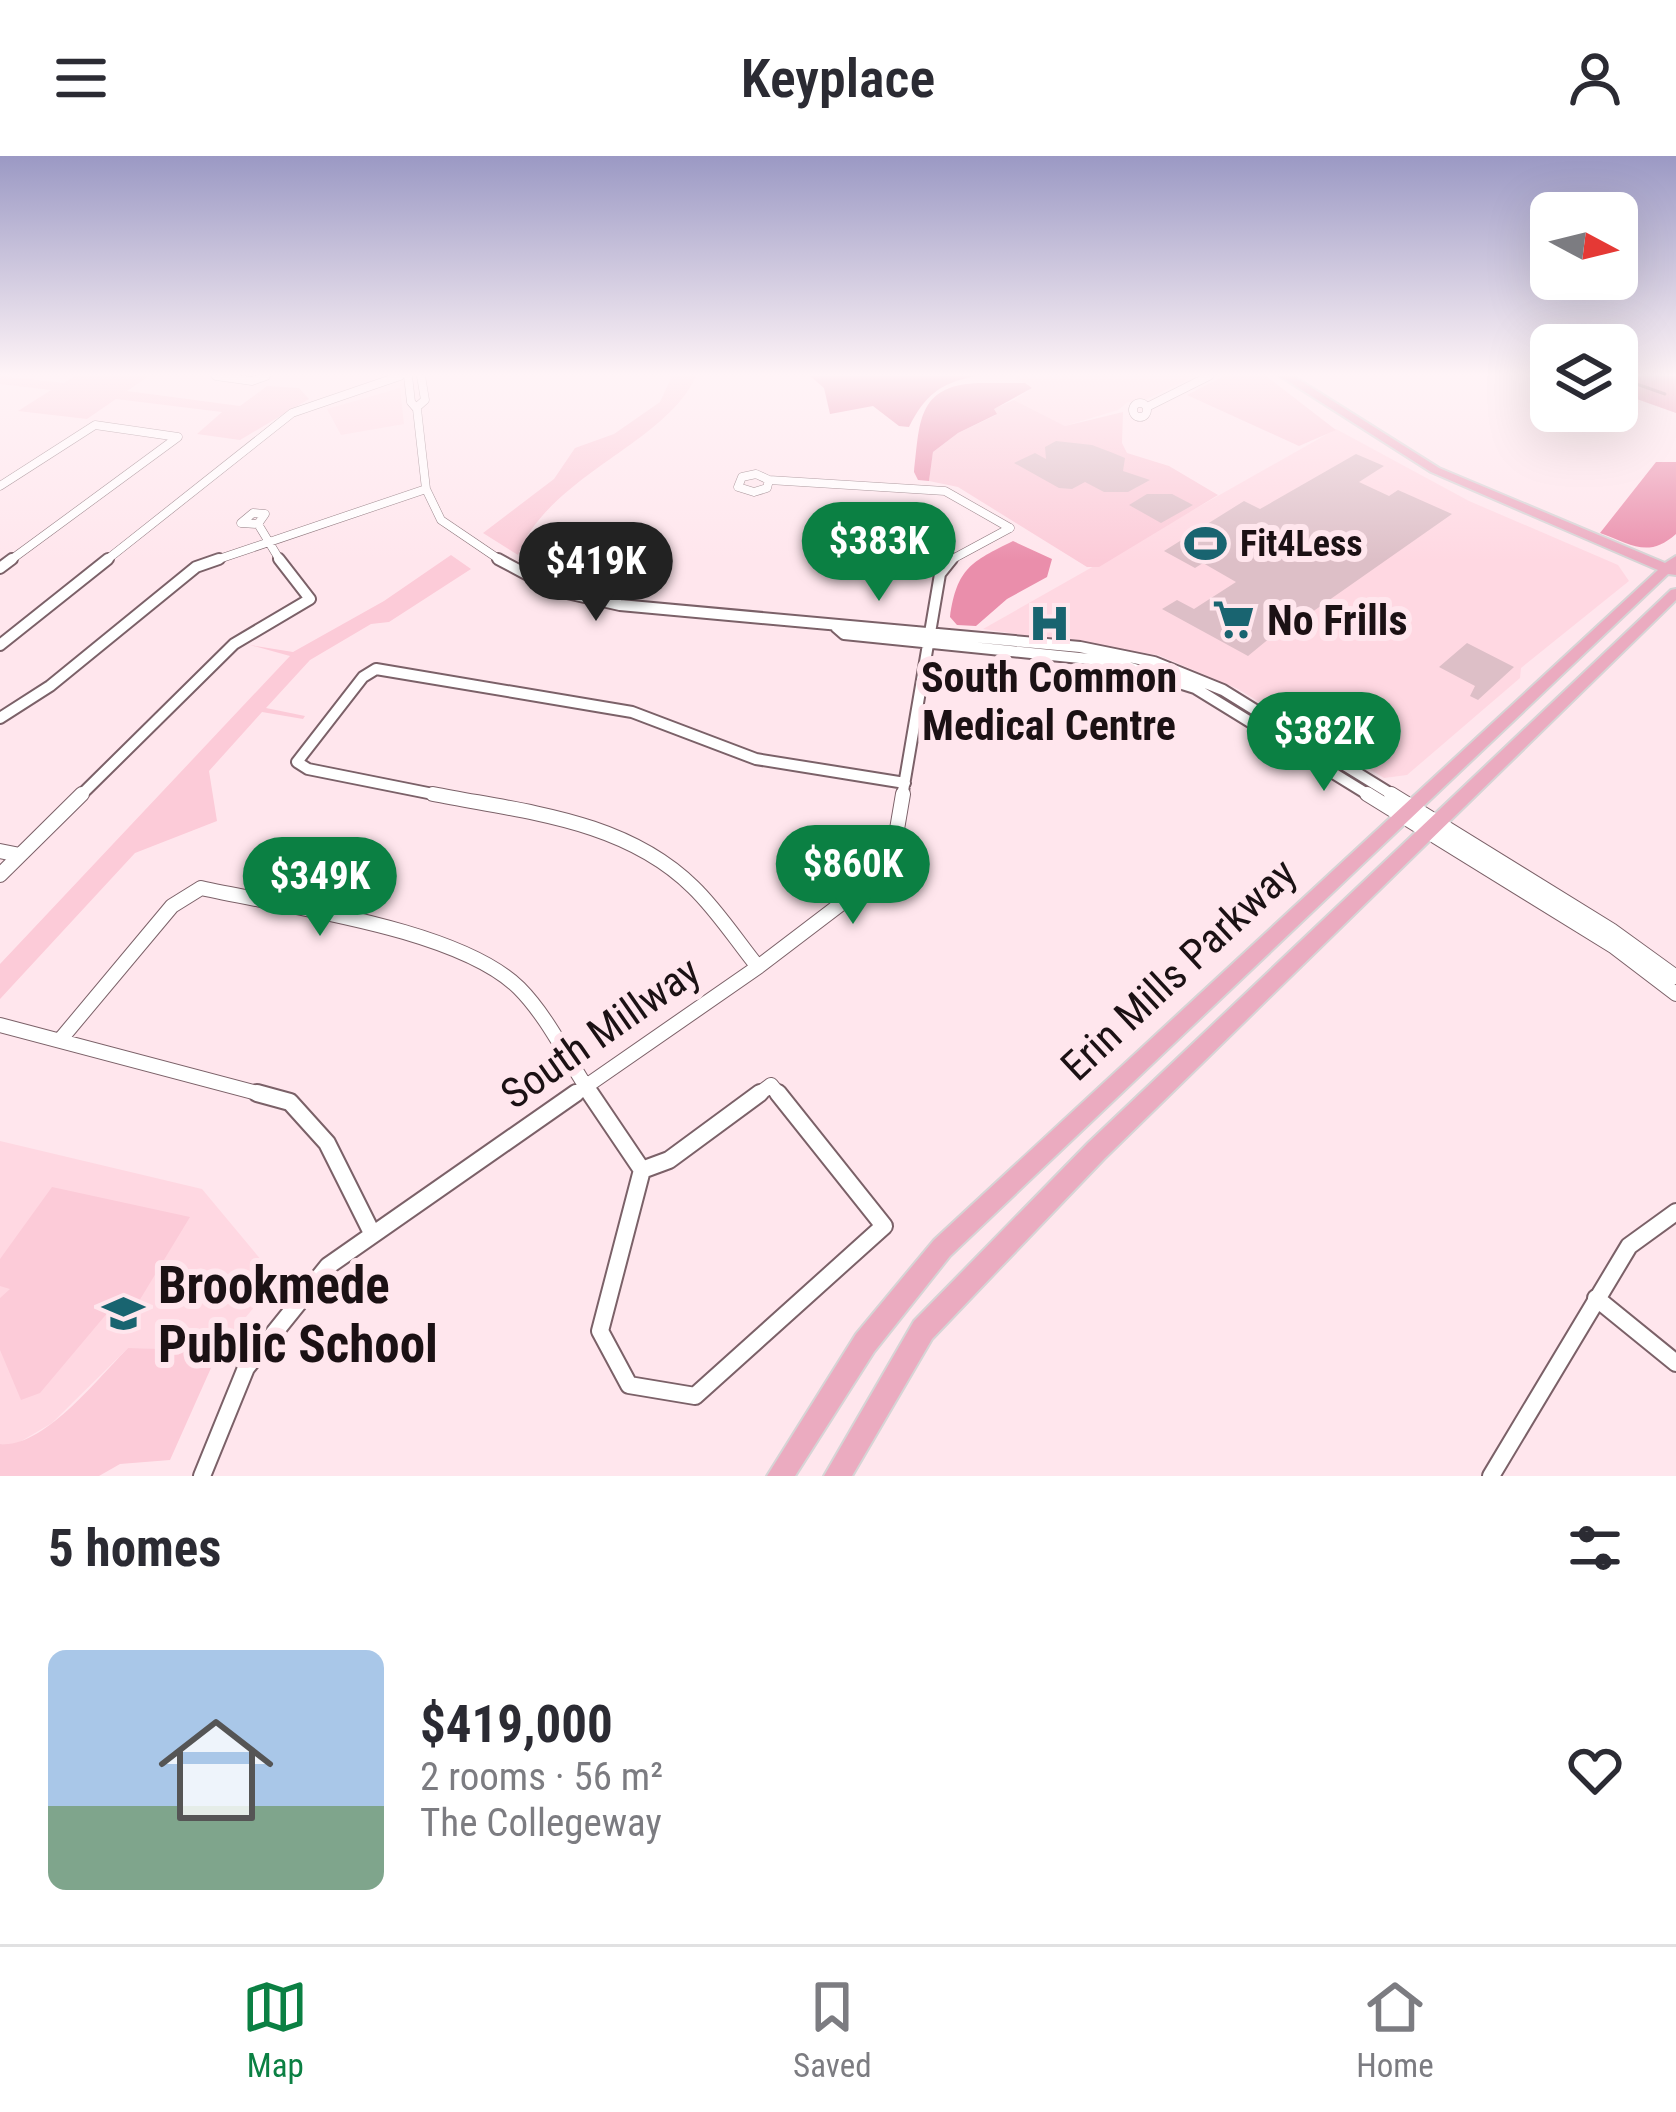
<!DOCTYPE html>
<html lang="en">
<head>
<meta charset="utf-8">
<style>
	body { margin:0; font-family:"Roboto Condensed",sans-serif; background:#f7f7f7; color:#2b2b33; height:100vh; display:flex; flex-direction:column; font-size:45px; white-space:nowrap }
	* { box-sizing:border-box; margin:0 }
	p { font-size:39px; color:#7c7c81 }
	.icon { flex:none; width:66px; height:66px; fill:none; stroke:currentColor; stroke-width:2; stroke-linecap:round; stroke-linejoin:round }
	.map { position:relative; height:1320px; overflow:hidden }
	.details { display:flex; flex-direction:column; background:#fff; flex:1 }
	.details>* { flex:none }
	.needle { width:78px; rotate:97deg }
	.buttons { position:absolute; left:1530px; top:36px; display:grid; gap:24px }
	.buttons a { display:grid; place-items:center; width:108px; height:108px; border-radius:18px; background:#fff; box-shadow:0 12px 48px #0002; font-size:60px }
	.price { position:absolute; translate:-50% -102px; padding:0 27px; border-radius:42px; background:#0b8043; color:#fff; font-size:39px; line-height:78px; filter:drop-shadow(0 3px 6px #0008) }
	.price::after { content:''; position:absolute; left:50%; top:72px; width:36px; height:27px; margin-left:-18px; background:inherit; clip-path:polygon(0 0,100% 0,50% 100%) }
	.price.on { background:#222; color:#fff }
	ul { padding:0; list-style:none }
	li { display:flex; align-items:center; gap:36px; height:300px; padding:0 48px }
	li+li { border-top:3px solid #e1e1e2 }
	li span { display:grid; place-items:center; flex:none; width:336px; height:240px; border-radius:18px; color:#555 }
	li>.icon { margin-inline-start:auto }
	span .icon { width:144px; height:144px; fill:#fffc; stroke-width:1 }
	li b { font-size:51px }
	h2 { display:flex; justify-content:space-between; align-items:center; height:144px; padding:0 48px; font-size:51px }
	header { display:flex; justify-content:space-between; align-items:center; height:156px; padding:0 48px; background:#fff; font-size:54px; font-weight:600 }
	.tabs { display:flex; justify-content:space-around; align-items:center; height:168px; border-top:3px solid #e1e1e2; background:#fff; font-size:33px; color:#7c7c81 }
	.tabs a { display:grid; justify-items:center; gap:6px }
	.tabs .on { color:#0b8043 }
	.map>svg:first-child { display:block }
	.built { fill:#ffd8e2 }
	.green { fill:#fccbd8 }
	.forest { fill:#ea8eab }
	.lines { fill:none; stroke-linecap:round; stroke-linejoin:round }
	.stream { stroke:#955469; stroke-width:3 }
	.building { fill:#ddbfc7 }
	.minor-far3-casing { stroke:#7b6168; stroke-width:9 }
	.minor-far2-casing { stroke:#7b6168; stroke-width:14 }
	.minor-far1-casing { stroke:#7b6168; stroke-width:16 }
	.minor-casing { stroke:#7b6168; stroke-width:20 }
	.major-casing { stroke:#d6d4d5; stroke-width:4 }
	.minor-far3 { stroke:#fff; stroke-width:8 }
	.minor-far2 { stroke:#fff; stroke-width:10 }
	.minor-far1 { stroke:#fff; stroke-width:14 }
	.minor { stroke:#fff; stroke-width:16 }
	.major { fill:#ebabc0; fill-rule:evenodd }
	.labels { text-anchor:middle; stroke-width:12; stroke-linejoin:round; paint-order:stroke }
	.far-poi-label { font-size:36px; font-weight:bold; fill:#1b1114; stroke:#ffe6ed; text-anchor:start }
	.poi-label { font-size:42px; font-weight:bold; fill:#1b1114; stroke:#ffe6ed; text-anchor:start }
	.street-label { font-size:42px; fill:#1b1114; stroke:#ffe6ed }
	.near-poi-label { font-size:51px; font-weight:bold; fill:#1b1114; stroke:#ffe6ed; text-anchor:start }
</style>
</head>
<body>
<header><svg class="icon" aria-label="menu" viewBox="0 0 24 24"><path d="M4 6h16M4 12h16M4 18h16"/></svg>Keyplace<svg class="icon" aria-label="person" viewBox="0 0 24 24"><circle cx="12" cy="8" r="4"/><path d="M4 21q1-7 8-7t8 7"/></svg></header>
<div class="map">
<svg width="1676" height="1320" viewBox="0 0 1676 1320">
	<rect width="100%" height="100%" fill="#ffe6ed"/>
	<path class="built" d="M 1195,220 L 1143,245 L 1128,246 L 1118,254 L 1065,270 L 1014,244 L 1032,232 L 1013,221 Z
		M 400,232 L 404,268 L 341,279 L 327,253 Z
		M 1336,273 L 1469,345 L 1618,409 L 1629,425 L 1521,512 L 1520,522 L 1407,619 L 1384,622 L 1238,533 L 1158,499 L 983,473 Z
		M 0,985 L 202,1033 L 277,1123 L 219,1194 L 128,1192 L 52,1267 L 13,1290 L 0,1288 Z"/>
	<path class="green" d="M 0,220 L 64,227 L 75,220 L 149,220 L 127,235 L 240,250 L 267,230 L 299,232 L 309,243 L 240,284 L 197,278 L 222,256 L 116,243 L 87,263 L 18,255 L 51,234 L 0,228 Z
		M 672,220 L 696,220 C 667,287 548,320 518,399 L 483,377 L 554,323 L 575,292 L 614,278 L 660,246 Z
		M 1224,220 L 1266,220 L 1336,274 L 1299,290 L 1187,239 Z
		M 1014,244 L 1065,270 L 1123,256 L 1122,287 L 1127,297 L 1169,310 L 1218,339 L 1099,411 L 1087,411 L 958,331 L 929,325 L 933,296 L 958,277 L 996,259 L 993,253 Z
		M 451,399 L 471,413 L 389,466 L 371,468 L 310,504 L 266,552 L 305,560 L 303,563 L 262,556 L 209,615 L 217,665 L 135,697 L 0,843 L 0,808 L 290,500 L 250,489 L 293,496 L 384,445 Z
		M 52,1031 L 190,1061 L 130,1160 L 109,1155 L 40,1237 L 21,1244 L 0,1194 L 0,1142 L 10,1133 L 0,1130 L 0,1103 Z
		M 128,1192 L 219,1194 L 170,1304 L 120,1308 L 99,1320 L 0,1320 L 0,1288 C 43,1293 99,1221 128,1192 Z"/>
	<path class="forest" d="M 810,220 L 976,220 C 940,227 925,239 909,271 L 899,270 L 873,250 L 830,258 L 824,232 Z
		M 1617,220 L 1676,220 L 1676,257 L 1617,236 Z
		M 977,227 L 1025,227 L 1032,232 L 994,253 L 997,258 L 958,277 L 933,296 L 929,325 L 918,324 L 914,316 C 920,268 916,230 977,227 Z
		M 1656,306 L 1676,306 L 1676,378 C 1648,403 1631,388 1600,377 Z
		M 1013,385 L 1052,403 L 1047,421 L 1007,443 L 976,470 L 957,469 L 950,461 C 957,412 971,406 1013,385 Z"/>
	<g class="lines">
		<path class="stream" d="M 1617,221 L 1665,238"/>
	</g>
	<path class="building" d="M 1056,285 L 1092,289 L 1113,297 L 1125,302 L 1123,315 L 1150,324 L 1128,336 L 1104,336 L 1085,326 L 1072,333 L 1059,332 L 1014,307 L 1035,297 L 1046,303 L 1045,291 Z
		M 1356,298 L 1384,310 L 1359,326 L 1389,340 L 1398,334 L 1452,358 L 1305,461 L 1299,458 L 1248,500 L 1162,453 L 1177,444 L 1194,453 L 1236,426 L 1203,407 L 1195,412 L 1164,395 L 1244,345 L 1260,353 Z
		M 1147,338 L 1172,338 L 1193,349 L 1161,367 L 1129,349 Z
		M 1467,487 L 1514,511 L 1478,544 L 1470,540 L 1475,530 L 1439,511 Z"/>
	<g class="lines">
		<defs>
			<path id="minor-far3" d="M 216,220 L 252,225 L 266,220
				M 408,220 L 411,246 L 417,253 L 426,333 L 441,364 L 503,406
				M1133 254a7 7 0 1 1 14 0a7 7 0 1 1-14 0Z
				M 417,251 L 425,244 L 421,220
				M 1147,251 L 1209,220
				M 756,318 L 769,324 L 767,332 L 754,336 L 738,331 L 742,321 Z
				M 769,324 L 945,335 L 1010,372
				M 0,330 L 95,269 L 178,281 L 8,406
				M 253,357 L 265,358 L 258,368 L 241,367 Z
				M 258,368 L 281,406
				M 104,406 L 292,257 L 400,220
				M 210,406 L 426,333
				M 947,406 L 1010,372"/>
			<path id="minor-far2" d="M 498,403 L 558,435 L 620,449 L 1080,491 L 1154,506 L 1223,534 L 1396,641
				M 0,412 L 12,403
				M 836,471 L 844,478 L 1109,505 L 1195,532 L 1372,641
				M 0,489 L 108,403
				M 0,562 L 50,530 L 196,411 L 219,403
				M 79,641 L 234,488 L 310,443 L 279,403
				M 448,641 L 308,613 L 297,606 L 363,521 L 376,513 L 632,556 L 756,603 L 905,627
				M 902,641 L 940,418 L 952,403"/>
			<path id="minor-far1" d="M 433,638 C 523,656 624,663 693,731 C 717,754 737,785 758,811
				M 1367,638 L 1613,790 L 1676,838
				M 1391,638 L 1611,774 L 1676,821
				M 0,695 L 20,699
				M 0,719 L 82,638
				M 0,869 L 268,940
				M 60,884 L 172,750 L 201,732 C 286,751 458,772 519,832 C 548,861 569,906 592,940
				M 572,940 L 758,811 L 871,725 L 895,685 L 903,638
				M 756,940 L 771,929 L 780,940"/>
			<path id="minor" d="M 257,937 L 290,946 L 327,987 L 372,1077
				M 590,937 L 642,1014
				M 642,1014 L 600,1175 L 629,1229 L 695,1240 L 884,1070 L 778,937
				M 642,1014 L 669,1004 L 760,937
				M 1596,1142 L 1676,1207
				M 202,1320 L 246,1212 L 328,1110 L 576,937
				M 1491,1320 L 1629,1090 L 1676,1056"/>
			<path id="major" d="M 1280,220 L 1293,220 L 1439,312 L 1665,407 L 1676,400 L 1676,419 L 1668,418 L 950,1100 L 874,1196 L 795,1320 L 767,1320 L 856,1178 L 934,1084 L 1658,414 L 1431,316 Z
				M 1676,433 L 1676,444 L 1104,1003 L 932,1183 L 852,1320 L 824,1320 L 914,1165 L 1088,987 L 1671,434 Z"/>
		</defs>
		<use href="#minor-far3" class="minor-far3-casing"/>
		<use href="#minor-far2" class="minor-far2-casing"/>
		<use href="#minor-far1" class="minor-far1-casing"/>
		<use href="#minor" class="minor-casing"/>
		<use href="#major" class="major-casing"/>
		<use href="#minor-far3" class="minor-far3"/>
		<use href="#minor-far2" class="minor-far2"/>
		<use href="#minor-far1" class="minor-far1"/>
		<use href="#minor" class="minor"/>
		<use href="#major" class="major"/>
	</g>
	<linearGradient id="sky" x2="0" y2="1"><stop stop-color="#9b99c4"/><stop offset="0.54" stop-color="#fff4f7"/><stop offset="1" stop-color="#fff4f7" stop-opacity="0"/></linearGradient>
	<rect width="1676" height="405" fill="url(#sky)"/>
	<defs>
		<symbol id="stadium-bare" viewBox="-9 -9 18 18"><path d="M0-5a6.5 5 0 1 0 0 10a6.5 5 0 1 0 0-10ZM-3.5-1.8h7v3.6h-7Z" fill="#196470" stroke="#ffe6ed" stroke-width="2.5" paint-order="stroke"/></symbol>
		<symbol id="supermarket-bare" viewBox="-9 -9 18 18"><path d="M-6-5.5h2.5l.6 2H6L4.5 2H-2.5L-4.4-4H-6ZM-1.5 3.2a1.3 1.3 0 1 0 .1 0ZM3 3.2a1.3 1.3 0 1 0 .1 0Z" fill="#196470" stroke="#ffe6ed" stroke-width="2.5" paint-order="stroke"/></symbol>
		<symbol id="hospital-bare" viewBox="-9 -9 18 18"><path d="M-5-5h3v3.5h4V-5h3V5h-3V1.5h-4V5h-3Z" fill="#196470" stroke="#ffe6ed" stroke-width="2.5" paint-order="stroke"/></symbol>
		<symbol id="school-bare" viewBox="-9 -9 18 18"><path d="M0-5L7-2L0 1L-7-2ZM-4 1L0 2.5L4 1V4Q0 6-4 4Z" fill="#196470" stroke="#ffe6ed" stroke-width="2.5" paint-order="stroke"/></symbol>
	</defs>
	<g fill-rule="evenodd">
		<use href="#stadium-bare" x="1176" y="358" width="59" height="59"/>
		<use href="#supermarket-bare" x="1204" y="434" width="59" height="59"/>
		<use href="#hospital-bare" x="1020" y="438" width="59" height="59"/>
		<use href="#school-bare" x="94" y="1128" width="59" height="59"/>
	</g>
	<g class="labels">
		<g class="far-poi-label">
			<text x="1240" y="400">Fit4Less</text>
		</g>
		<g class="poi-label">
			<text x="1267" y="479">No Frills</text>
			<text x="1049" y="536" text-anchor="middle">South Common<tspan x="1049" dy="48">Medical Centre</tspan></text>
		</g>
		<g class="street-label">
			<text transform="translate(1178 813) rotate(-43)" y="15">Erin Mills Parkway</text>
			<text transform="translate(600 876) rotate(-35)" y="15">South Millway</text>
		</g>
		<g class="near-poi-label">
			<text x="158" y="1147">Brookmede<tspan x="158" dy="59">Public School</tspan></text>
		</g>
	</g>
</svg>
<div class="buttons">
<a><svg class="needle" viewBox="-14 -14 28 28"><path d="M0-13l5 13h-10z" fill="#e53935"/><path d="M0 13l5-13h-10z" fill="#7c7c81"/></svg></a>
<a><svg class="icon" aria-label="layers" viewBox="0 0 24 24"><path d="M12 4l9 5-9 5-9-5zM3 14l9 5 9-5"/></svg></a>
</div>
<b class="price" style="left:879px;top:448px">$383K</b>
<b class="price on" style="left:596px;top:468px">$419K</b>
<b class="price" style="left:1324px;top:638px">$382K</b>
<b class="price" style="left:853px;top:771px">$860K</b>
<b class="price" style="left:320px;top:783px">$349K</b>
</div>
<section class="details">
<h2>5 homes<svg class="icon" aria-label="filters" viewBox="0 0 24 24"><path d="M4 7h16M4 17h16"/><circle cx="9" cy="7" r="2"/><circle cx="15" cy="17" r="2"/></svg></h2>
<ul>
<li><span style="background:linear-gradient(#a9c7e8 65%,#7fa58c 0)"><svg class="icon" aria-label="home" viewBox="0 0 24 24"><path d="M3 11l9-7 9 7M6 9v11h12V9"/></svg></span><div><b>$419,000</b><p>2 rooms · 56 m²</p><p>The Collegeway</p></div><svg class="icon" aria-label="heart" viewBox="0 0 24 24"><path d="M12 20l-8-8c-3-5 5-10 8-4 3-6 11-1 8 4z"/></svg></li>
</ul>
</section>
<nav class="tabs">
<a class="on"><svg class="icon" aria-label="map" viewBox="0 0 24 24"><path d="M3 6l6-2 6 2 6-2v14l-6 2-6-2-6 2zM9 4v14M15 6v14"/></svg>Map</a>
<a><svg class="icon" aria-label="saved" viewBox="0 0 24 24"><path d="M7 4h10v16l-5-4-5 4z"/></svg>Saved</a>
<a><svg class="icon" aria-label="home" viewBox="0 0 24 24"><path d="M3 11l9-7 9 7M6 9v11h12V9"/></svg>Home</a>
</nav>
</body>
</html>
